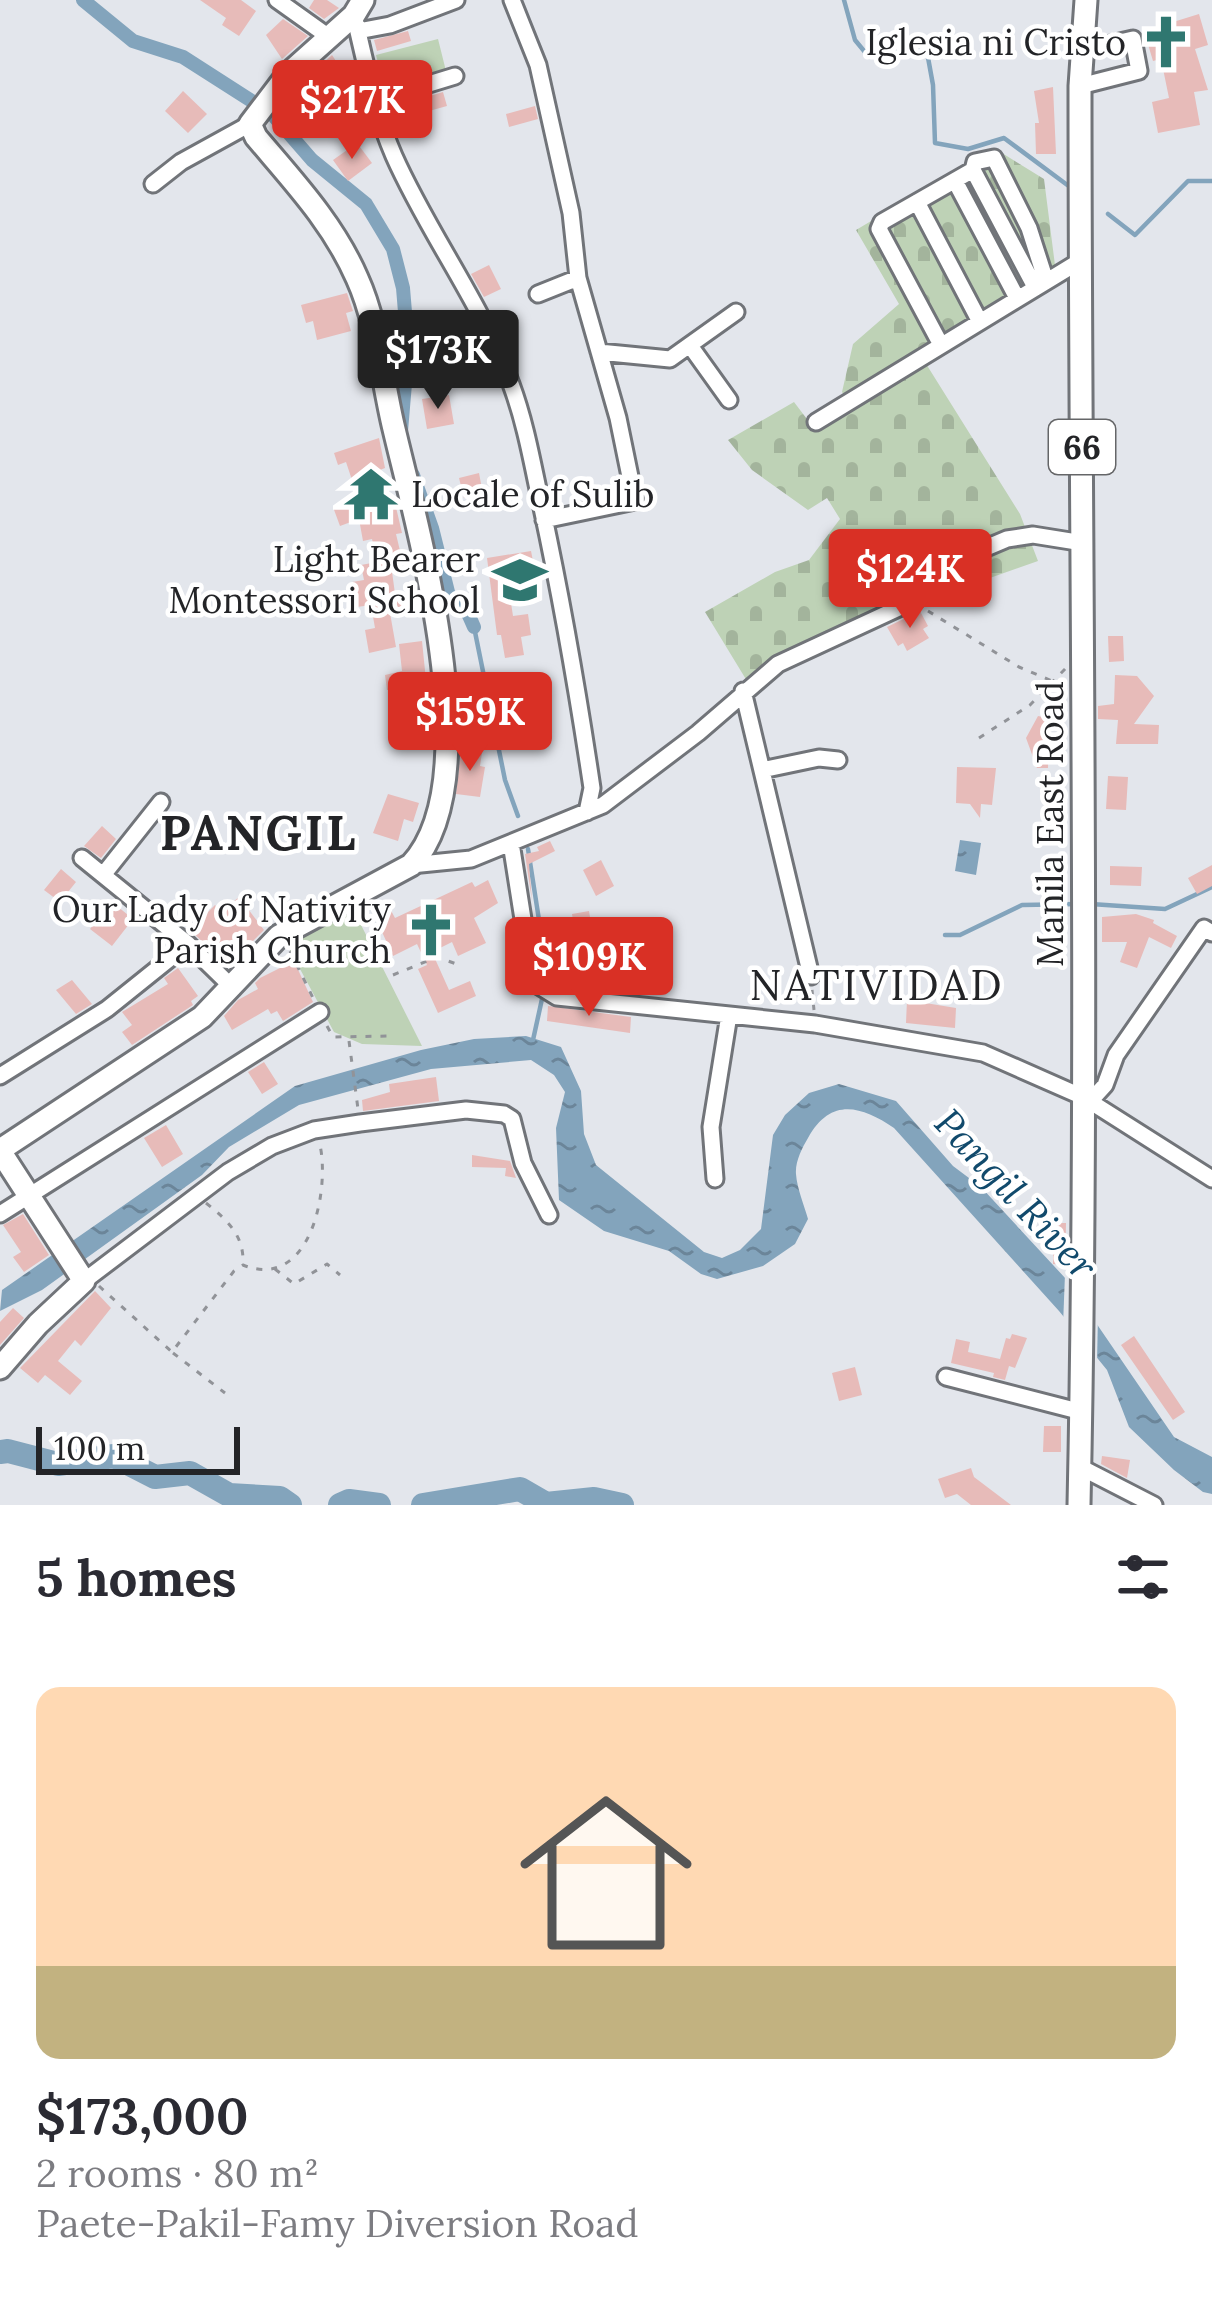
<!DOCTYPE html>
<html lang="en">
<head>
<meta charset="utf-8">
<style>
	body { margin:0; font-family:Lora,serif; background:#f2f2f3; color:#2b2b33; height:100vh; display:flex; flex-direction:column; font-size:45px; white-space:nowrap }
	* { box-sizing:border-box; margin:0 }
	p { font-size:39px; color:#7c7c81 }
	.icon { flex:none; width:66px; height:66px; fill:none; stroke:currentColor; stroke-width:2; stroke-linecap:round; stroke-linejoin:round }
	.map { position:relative; height:1505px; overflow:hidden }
	.side { display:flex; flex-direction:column; background:#fff; flex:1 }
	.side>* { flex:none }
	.scale { position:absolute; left:36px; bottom:30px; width:204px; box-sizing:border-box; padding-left:12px; border:6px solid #232427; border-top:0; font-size:33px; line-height:42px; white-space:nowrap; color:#232427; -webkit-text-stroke:9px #fff; paint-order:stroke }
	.price { position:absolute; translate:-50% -102px; padding:0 27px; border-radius:12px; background:#d93025; color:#fff; font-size:39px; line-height:78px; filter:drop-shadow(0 3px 6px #0008) }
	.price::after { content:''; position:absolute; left:50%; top:72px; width:36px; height:27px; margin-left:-18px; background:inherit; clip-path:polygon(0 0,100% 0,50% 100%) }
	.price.selected { background:#222; color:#fff }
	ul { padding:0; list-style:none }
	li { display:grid; align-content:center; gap:24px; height:636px; padding:0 36px }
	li+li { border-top:3px solid #e1e1e2 }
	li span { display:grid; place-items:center; height:372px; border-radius:24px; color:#555 }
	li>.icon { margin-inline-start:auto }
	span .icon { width:216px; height:216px; fill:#fffc; stroke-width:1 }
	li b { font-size:51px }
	h2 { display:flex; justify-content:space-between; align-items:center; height:144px; padding:0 36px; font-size:51px }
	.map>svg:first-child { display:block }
	.green { fill:#bed2b6 }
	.cemetery { fill:url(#cemetery-stones) }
	.water { fill:url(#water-ripples) }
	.pier { fill:#e3e6ec }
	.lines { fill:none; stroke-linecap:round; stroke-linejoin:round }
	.stream { stroke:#83a4bc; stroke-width:4.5 }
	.canal { stroke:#83a4bc; stroke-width:14 }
	.river { stroke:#83a4bc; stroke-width:24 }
	.building { fill:#e7bbb9 }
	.minor-casing { stroke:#717479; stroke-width:21 }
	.major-casing { stroke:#717479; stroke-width:27 }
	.path { stroke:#919398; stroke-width:3; stroke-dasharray:6 9; stroke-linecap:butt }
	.minor { stroke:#fff; stroke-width:15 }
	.major { stroke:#fff; stroke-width:21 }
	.labels { text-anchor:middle; stroke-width:9; stroke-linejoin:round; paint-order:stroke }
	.shield { fill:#fff; stroke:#656668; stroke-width:3 }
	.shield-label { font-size:33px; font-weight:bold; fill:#232427 }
	.poi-label { font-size:36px; fill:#232427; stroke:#fff; text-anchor:end }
	.street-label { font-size:36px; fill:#232427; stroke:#fff }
	.water-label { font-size:39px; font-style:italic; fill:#114a6c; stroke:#fff }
	.quarter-label { font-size:42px; letter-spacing:3px; fill:#232427; stroke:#fff }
	.district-label { font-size:48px; font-weight:bold; letter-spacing:3px; fill:#232427; stroke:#fff }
</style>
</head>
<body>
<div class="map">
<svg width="1212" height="1505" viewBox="0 0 1212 1505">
	<defs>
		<pattern id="cemetery-stones" width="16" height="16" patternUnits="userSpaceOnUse" patternTransform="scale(3)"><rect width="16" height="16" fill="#bed2b6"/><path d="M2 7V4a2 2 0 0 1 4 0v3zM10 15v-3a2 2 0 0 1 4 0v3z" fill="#a3b49c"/></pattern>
		<pattern id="water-ripples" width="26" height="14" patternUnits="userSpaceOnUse" patternTransform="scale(3)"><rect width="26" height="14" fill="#83a4bc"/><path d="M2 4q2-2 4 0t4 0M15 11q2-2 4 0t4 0" fill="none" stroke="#6b8599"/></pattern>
	</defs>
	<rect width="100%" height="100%" fill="#e3e6ec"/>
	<path class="green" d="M 438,39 L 447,75 L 385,90 L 376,55 Z
		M 351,905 L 422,1046 L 362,1044 L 334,1032 L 286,943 Z"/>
	<path class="cemetery" d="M 994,148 L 1044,179 L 1057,281 L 847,399 L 842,392 L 853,344 L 899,304 L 856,230 Z
		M 923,359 L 1020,514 L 1038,561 L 942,595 L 924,589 L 799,646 L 747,681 L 705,612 L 775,572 L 809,560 L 840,519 L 827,498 L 808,510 L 752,470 L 728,440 L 794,402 L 813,427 Z"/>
	<path class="water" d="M 960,840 L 981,843 L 976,875 L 955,871 Z
		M 526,1036 L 561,1047 L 581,1091 L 584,1134 L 596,1165 L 704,1252 L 722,1258 L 740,1250 L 761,1229 L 773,1135 L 785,1115 L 809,1093 L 839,1084 L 896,1101 L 953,1166 L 981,1187 L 1066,1279 L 1174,1437 L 1212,1457 L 1212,1494 L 1203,1492 L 1174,1470 L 1129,1427 L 1107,1370 L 1059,1311 L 894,1128 C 861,1106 831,1097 808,1138 C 802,1148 795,1162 796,1174 C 797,1188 804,1205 808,1219 L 795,1244 L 763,1266 L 717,1279 L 701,1274 L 669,1251 L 604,1231 L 559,1200 L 556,1128 L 565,1092 L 554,1075 L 531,1060 L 431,1069 L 299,1105 L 229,1147 L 202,1175 L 42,1290 L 0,1311 L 2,1290 L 295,1086 L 421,1050 L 474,1039 Z"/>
	<path class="pier" d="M 1065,1274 L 1071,1276 L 1098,1314 L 1097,1363 L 1063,1326 Z"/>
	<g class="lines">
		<path class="stream" d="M 844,0 L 855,40 L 869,57 L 922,49 L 927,52 L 933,85 L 935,143 L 968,149 L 1004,138 L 1070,187
			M 1108,214 L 1135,235 L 1188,181 L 1212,181
			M 474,627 L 505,780 L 518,816
			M 528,849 L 548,978
			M 1091,904 L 1165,909 L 1212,887
			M 945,935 L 960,935 L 1022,905 L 1079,904
			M 533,1040 L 542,999"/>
		<path class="canal" d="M 83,0 L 133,41 L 183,57 L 272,114 L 312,160 L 366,204 L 393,249 L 403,288 L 408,348 L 401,431
			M 413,475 L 432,528 L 450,600 L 466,609 L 474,627"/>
		<path class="river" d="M 0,1452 L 8,1451 L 58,1464 L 114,1456 L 155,1477 L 190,1473 L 229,1495 L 280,1498 L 290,1505
			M 340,1505 L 349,1501 L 379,1505
			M 423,1505 L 520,1489 L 546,1504 L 594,1499 L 622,1505"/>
	</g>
	<path class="building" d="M 200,0 L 241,0 L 256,11 L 239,36 L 222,25 L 226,18 Z
		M 314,0 L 327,0 L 339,8 L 324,19 L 309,8 Z
		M 1199,14 L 1208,45 L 1195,49 L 1208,90 L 1194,92 L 1200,125 L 1158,133 L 1152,102 L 1169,98 L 1161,59 L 1153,61 L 1144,31 Z
		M 283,19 L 308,36 L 282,59 L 266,35 Z
		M 408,31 L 411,41 L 377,51 L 374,40 Z
		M 332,55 L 348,79 L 334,89 L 319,67 Z
		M 1053,87 L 1056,154 L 1036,154 L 1035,123 L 1039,123 L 1034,91 Z
		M 183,91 L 207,114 L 188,133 L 165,111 Z
		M 339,91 L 352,108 L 330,126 L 317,108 Z
		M 443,92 L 447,106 L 393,121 L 390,108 Z
		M 535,106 L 538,119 L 509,127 L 506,114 Z
		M 357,143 L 372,163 L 348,181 L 333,160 Z
		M 489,265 L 501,289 L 484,297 L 471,274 Z
		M 347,293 L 353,311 L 346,313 L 351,331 L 317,340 L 313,321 L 306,323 L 301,305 Z
		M 466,314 L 481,355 L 462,364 L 440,329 Z
		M 449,395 L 454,424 L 427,429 L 422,399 Z
		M 379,438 L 385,468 L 372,473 L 385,507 L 395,503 L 402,533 L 396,534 L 401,555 L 390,557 L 396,601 L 417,597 L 418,607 L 390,613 L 396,647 L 369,653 L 365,630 L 375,628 L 371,605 L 357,607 L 352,582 L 364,580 L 361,565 L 377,562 L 372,539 L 363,541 L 359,519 L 340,526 L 333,507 L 358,498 L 346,462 L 338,465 L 334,453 Z
		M 479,473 L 483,494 L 464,498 L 459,478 Z
		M 531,551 L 534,566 L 506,570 L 513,616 L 528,614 L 531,635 L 521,637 L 524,655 L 505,658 L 501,635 L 497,635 L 487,558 Z
		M 920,611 L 928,626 L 923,629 L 929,638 L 907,651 L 903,643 L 898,646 L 887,627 Z
		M 1108,636 L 1123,636 L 1124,661 L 1109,662 Z
		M 422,641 L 430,720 L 395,725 L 393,713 L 401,712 L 398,689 L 387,690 L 385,675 L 402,671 L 399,644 Z
		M 1115,675 L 1137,676 L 1154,696 L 1134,724 L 1159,725 L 1158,744 L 1116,744 L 1118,720 L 1098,719 L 1098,706 L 1114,704 Z
		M 486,703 L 491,727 L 478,730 L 476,718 L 462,721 L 461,707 Z
		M 1038,716 L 1049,718 L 1048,768 L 1037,768 L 1026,738 Z
		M 461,750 L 482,753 L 480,766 L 485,767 L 480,797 L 456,794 Z
		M 957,767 L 996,768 L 992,805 L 981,804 L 980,818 L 970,804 L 956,803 Z
		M 1108,776 L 1128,777 L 1126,810 L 1106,809 Z
		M 388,794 L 419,803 L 413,822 L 404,819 L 398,841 L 373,833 Z
		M 102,826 L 116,839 L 101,858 L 84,846 Z
		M 550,841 L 555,851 L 529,864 L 532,901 L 525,854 L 539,851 L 537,847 Z
		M 601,860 L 614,886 L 596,896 L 583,870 Z
		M 1212,865 L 1212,886 L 1197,894 L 1188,878 Z
		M 1110,866 L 1142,867 L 1141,886 L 1110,885 Z
		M 61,869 L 76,882 L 60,902 L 44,890 Z
		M 488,880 L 498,903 L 474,918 L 486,943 L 458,956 L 452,942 L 432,952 L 449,990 L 470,981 L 476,996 L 438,1013 L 418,969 L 427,965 L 417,944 L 393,956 L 372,910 L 387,903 L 395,918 L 472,882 L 475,887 Z
		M 239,897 L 264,930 L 228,966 L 190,930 L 215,905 L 221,912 Z
		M 112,902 L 133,919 L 112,946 L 90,929 Z
		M 589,911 L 592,929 L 575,932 L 572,914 Z
		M 1136,914 L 1154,920 L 1153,923 L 1177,936 L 1171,948 L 1149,937 L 1137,968 L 1120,962 L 1127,942 L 1102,942 L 1102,917 Z
		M 294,961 L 313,1002 L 283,1021 L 277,1011 L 271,1014 L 268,1009 L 232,1030 L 224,1016 L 238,1000 L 258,989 L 255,983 L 260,978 Z
		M 178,968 L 198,996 L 191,1001 L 193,1005 L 132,1045 L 122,1032 L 132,1025 L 122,1012 L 168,984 L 164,978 Z
		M 72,980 L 92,1004 L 76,1014 L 56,990 Z
		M 907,1000 L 956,1008 L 955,1028 L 906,1023 Z
		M 548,1006 L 631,1017 L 630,1033 L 547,1021 Z
		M 264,1062 L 278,1084 L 262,1094 L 248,1072 Z
		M 436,1077 L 439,1101 L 363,1111 L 362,1100 L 390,1092 L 389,1084 Z
		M 166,1125 L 183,1154 L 162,1167 L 144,1138 Z
		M 472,1155 L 510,1161 L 516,1178 L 505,1176 L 506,1168 L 472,1167 Z
		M 23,1214 L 49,1255 L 24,1272 L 13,1257 L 21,1252 L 3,1225 Z
		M 1054,1223 L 1066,1223 L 1065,1265 L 1053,1264 Z
		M 95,1291 L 111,1308 L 81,1346 L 75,1340 L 58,1361 L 82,1381 L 70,1395 L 45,1375 L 38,1383 L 20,1368 Z
		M 13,1308 L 24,1318 L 0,1345 L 0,1322 Z
		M 1012,1334 L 1027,1338 L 1015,1368 L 1009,1366 L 1005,1380 L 993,1377 L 994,1373 L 951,1363 L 956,1339 L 970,1342 L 968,1352 L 1000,1359 L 1006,1338 L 1010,1339 Z
		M 1134,1336 L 1185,1412 L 1173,1420 L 1121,1345 Z
		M 855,1367 L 862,1395 L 839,1401 L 832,1373 Z
		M 1044,1426 L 1061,1426 L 1061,1452 L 1043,1452 Z
		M 1102,1456 L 1130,1460 L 1127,1478 L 1101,1464 Z
		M 971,1468 L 974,1477 L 1011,1505 L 971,1505 L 957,1494 L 945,1498 L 938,1479 Z"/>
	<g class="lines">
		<defs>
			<path id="minor" d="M 277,0 L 329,37
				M 512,0 L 538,65 L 571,213 L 578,278 L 618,418 L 635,501 L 544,520
				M 354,15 C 366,64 374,110 394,156 C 429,235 482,303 511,384 C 526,424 533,467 542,508 C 562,601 578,694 592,788 L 587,812
				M 358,31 L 390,25 L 456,0
				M 1080,86 L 1139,71 L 1133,39 L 1081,51
				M 373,101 L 455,76
				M 973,170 L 1035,287
				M 955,181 L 1017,298
				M 153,184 L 181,162 L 250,124
				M 917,202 L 979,320
				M 538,294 L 578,278
				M 940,343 L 879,229 L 882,222 L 973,170 L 975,162 L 994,158 L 1029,228 L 1046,281
				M 691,347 L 729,400
				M 599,352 L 670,359 L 736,312
				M 816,422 L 1080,261
				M 743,691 L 811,976
				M 762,770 L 819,758 L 838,760
				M 511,843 L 531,970 L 536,984 L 557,997 L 815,1024 L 983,1053 L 1083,1097 L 1212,1179
				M 82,858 L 188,944 L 233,988
				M 411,865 L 471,859 L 603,805 L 698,733 L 778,664 L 916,600 L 981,550 L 1007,539 L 1033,535 L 1083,543
				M 103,875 L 161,802
				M 0,1076 L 107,1009 L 188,944
				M 1083,1097 L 1095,1096 L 1105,1085 L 1116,1055 L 1204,928 L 1212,933
				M 715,1179 L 711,1127 L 729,1015
				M 0,1214 L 320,1012
				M 84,1281 L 228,1172 L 272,1146 L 314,1130 L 360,1123 L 466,1110 L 504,1114 L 512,1119 L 523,1163 L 549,1215
				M 946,1377 L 1082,1412
				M 1080,1467 L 1154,1505"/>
			<path id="major" d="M 0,1150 L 202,1017 L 279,936 L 411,865 C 490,780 418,531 394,429 C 382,380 378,324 357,278 C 333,223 294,182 256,137 L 250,124 L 288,74 L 354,15 L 363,0
				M 0,1151 L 84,1281 L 38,1324 L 0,1368
				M 1079,1505 C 1089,1032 1080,559 1080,86 L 1086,0"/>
		</defs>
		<use href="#minor" class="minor-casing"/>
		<use href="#major" class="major-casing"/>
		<path class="path" d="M 928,611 L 1019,667 L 1052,681
			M 979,738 L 1030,705 L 1066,668
			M 290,951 L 315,1002
			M 393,975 L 437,957 L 462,966
			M 812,990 L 814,1010
			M 327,1026 L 333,1037 L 391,1036
			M 349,1041 L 358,1109
			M 206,1203 C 227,1220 244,1235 243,1263
			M 275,1269 L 294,1284 L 327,1264 L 340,1275
			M 99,1286 L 172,1352 L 234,1271 L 243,1265 C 310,1292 330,1191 320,1145
			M 173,1353 L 225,1393"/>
		<use href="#minor" class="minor"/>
		<use href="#major" class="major"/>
	</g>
	<defs>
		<symbol id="church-bare" viewBox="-9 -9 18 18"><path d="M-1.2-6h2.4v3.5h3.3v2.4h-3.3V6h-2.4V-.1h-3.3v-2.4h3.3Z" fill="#2f7770" stroke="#fff" stroke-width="2.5" paint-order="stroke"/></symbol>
		<symbol id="temple-bare" viewBox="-9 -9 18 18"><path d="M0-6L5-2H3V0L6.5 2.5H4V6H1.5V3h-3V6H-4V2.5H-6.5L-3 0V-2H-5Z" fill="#2f7770" stroke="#fff" stroke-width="2.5" paint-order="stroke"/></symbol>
		<symbol id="school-bare" viewBox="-9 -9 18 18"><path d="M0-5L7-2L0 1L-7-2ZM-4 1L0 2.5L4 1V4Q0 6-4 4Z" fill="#2f7770" stroke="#fff" stroke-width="2.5" paint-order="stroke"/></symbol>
	</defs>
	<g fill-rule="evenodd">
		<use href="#church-bare" x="1128" y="4" width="76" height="76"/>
		<use href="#temple-bare" x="333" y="456" width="76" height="76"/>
		<use href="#school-bare" x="482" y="542" width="76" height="76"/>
		<use href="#church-bare" x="393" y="892" width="76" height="76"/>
	</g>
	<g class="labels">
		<rect class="shield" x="1049" y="420" width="66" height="54" rx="9"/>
		<g class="shield-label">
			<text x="1082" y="459">66</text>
		</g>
		<g class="poi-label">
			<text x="1126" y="55">Iglesia ni Cristo</text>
			<text x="411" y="507" text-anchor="start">Locale of Sulib</text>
			<text x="480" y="572">Light Bearer<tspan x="480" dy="41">Montessori School</tspan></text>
			<text x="391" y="922">Our Lady of Nativity<tspan x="391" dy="41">Parish Church</tspan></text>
		</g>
		<g class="street-label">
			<text transform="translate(1050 824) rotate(-90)" y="13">Manila East Road</text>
		</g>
		<g class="water-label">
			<text transform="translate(1016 1194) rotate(47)" y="14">Pangil River</text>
		</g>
		<g class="quarter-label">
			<text x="877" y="1000">NATIVIDAD</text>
		</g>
		<g class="district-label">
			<text x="259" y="850">PANGIL</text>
		</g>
	</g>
</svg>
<div class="scale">100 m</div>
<b class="price" style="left:352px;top:162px">$217K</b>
<b class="price selected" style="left:438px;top:412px">$173K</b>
<b class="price" style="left:910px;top:631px">$124K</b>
<b class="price" style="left:470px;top:774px">$159K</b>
<b class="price" style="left:589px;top:1019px">$109K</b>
</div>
<section class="side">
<h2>5 homes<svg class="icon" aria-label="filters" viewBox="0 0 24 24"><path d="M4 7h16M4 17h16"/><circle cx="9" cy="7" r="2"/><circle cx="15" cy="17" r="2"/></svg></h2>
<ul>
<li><span style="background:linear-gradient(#ffd9b3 75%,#c2b280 0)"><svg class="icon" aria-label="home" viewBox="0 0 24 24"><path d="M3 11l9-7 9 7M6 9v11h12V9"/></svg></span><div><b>$173,000</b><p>2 rooms · 80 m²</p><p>Paete-Pakil-Famy Diversion Road</p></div></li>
</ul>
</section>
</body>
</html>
